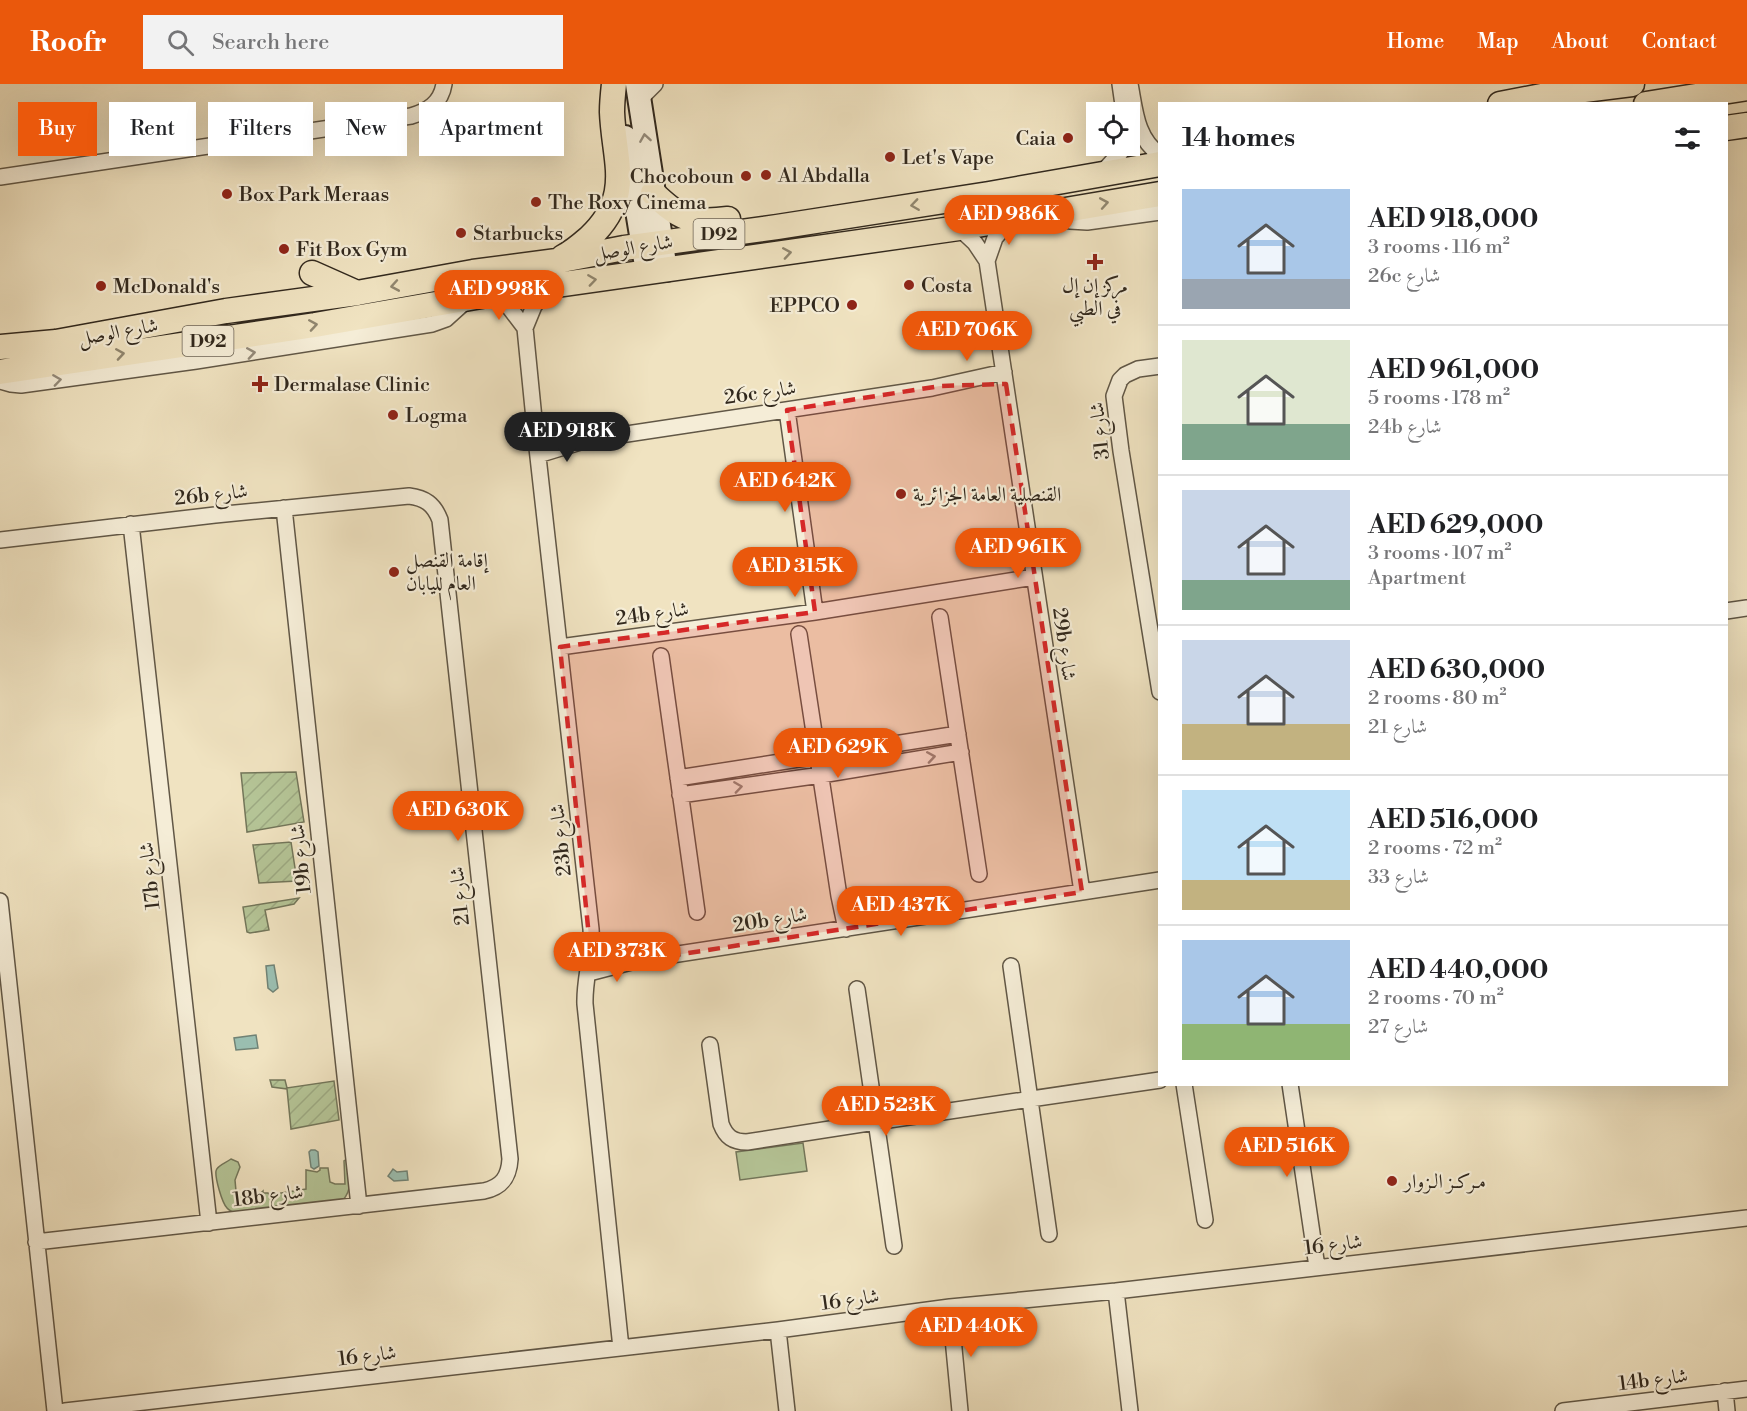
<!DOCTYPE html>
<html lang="en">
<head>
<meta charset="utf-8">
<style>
	body { margin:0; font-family:"Libre Bodoni",Amiri,serif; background:#f2f2f2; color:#202124; height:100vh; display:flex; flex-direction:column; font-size:22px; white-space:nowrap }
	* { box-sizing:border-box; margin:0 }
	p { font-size:20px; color:#757577 }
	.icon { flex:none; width:33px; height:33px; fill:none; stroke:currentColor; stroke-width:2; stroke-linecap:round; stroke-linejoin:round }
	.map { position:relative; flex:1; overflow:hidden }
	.details { position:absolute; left:1158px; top:18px; width:570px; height:984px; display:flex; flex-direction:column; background:#fff; border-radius:0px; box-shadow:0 6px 24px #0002 }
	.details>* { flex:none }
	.banner { position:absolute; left:18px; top:18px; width:570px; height:54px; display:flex; gap:12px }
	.fabs { position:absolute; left:1086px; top:18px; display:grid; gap:12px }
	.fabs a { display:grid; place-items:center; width:54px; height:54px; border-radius:0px; background:#fff; box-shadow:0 6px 24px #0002; font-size:30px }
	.price { position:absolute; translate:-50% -51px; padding:0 14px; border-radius:21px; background:#ea580c; color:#fff; font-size:20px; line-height:39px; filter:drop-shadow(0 2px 3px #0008) }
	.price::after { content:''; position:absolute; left:50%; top:36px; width:18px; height:14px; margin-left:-9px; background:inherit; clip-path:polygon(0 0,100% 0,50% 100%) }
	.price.on { background:#222; color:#fff }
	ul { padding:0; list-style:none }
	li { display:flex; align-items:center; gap:18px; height:150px; padding:0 24px }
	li+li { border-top:2px solid #e0e0e0 }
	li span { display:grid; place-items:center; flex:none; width:168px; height:120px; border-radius:0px; color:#555 }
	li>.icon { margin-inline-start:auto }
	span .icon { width:72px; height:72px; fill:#fffc; stroke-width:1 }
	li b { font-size:26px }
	h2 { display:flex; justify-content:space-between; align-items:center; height:72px; padding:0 24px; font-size:26px }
	.tag { padding:0 21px; border-radius:0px; background:#fff; box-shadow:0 6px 24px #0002; font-size:21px; line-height:54px }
	.tag.on { background:#ea580c; color:#fff }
	header { display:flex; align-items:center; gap:36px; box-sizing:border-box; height:84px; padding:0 30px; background:#ea580c; color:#fff }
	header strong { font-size:28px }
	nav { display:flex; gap:33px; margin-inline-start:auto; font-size:21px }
	.search { width:420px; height:54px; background:#f2f2f2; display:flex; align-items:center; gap:15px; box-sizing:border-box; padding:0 21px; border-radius:0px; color:#757577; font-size:22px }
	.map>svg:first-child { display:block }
	.grass { fill:#b5c597; stroke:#73765a; stroke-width:1.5 }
	.garden { fill:url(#garden-furrows); stroke:#73765a; stroke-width:1.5 }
	.water { fill:#9abeb0; stroke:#708275; stroke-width:1.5 }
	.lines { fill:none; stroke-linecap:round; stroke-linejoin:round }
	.street-casing { stroke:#615746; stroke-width:18 }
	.secondary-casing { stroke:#31281d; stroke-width:26 }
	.primary-casing { stroke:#31281d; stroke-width:27 }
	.street { stroke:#f5edd7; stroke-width:15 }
	.secondary { stroke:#f5edd7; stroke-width:22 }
	.primary { stroke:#f0e3c1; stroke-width:24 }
	.oneway { stroke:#938a7a }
	.oneway2 { stroke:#90866f }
	.marked { fill:#d62828; fill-opacity:0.2; stroke:#d62828; stroke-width:4.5; stroke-dasharray:12 8; stroke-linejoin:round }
	.poi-dot { fill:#8f2418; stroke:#f5edd7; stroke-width:2 }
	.labels { text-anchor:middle; stroke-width:4.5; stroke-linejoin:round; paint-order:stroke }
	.shield { fill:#f5edd7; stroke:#6c6355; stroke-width:1.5 }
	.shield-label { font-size:18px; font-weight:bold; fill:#31281d }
	.poi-label { font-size:20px; fill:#31281d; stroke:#f5edd7; text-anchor:start }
	.street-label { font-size:20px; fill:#31281d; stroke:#f5edd7 }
</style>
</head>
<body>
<header>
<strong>Roofr</strong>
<div class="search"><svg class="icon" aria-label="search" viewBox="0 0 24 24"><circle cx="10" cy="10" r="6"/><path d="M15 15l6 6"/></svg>Search here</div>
<nav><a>Home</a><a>Map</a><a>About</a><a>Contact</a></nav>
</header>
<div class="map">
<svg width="1747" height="1327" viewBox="0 0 1747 1327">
	<defs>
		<pattern id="garden-furrows" width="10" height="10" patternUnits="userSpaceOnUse" patternTransform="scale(1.5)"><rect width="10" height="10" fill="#b5c597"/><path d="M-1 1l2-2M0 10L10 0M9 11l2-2" fill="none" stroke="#9ca982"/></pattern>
	</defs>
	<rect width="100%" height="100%" fill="#f0e3c1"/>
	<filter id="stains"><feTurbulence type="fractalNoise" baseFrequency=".00333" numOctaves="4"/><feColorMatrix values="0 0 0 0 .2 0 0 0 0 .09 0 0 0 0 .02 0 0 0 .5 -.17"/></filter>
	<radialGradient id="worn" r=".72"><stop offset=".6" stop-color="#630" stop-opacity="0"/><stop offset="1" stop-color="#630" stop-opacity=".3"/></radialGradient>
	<path class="grass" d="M 803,1059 L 807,1087 L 740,1096 L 736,1068 Z
		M 231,1075 L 238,1078 L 240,1083 L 235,1096 L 236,1107 C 246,1115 253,1116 263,1107 L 263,1109 L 268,1109 L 269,1111 L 306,1105 L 306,1086 L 317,1088 L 320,1086 L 320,1084 L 328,1084 L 330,1098 L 335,1100 L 345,1100 L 344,1077 L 347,1075 C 349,1090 354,1103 343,1116 L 240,1130 C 236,1129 230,1128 227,1124 C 222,1119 215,1094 216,1087 C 217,1081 226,1079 231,1075 Z"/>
	<path class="garden" d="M 296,688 L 304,738 L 247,748 L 241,689 Z
		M 291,758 L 297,797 L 259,799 L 253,761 Z
		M 299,814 L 294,820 L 265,826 L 269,846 L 250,849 L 247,848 L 243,823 Z
		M 270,996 L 285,996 L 287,1004 L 334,997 L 339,1036 L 291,1045 L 287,1005 L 272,1003 Z"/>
	<path class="water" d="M 274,881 L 278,904 L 273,908 L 268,904 L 266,882 Z
		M 256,951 L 258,964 L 236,966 L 234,954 Z
		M 311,1066 L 315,1066 L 318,1068 L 319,1082 L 314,1085 L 311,1083 L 309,1068 Z
		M 393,1085 L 397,1088 L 407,1087 L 408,1096 L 394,1097 L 388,1092 Z"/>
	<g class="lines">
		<defs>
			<path id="street" d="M 1120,0 L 1124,28
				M 1130,0 C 1135,26 1136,54 1160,71
				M 639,16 L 655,0
				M 1100,91 L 1120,69 L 1124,62
				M 0,93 L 411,32 C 428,27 441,19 444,0
				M 1053,131 L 1070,137 L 1087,138 L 1160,128
				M 959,144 L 975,159 L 987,177 L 1082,808
				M 987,177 L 995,154 L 1010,136
				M 549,202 L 534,222 L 525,244 L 536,355 L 591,845 C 593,871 584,895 585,920 L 621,1264
				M 493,210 L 509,223 L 525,244
				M 1160,282 L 1138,285 L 1125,291 L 1120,296 L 1114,312 L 1121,367 L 1160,608
				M 0,297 L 11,300 L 21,301 L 196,277 L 432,240 L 446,235 L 467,216
				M 787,326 L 815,528
				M 536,355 L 578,355
				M 538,371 L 587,356 L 932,304 L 1004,288
				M 284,424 L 359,1122
				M 131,440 L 209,1139
				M 0,456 L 215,431 L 409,412 C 425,414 434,420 440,436 L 510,1075 C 509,1093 502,1103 484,1107 L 36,1158
				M 1726,527 L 1747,524
				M 940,533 L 979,790
				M 799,550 L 839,812 L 846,845
				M 560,563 L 815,528 L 1034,493
				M 661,572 L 697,828
				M 678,694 L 958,650
				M 680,711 L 821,691 L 961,668
				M 0,817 L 55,1327
				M 1011,882 L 1049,1150
				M 589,889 L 639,876 L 1160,796
				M 857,905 L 894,1162
				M 710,961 L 721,1040 C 726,1053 733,1058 747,1058 L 875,1038 L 1160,996
				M 1184,1000 L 1205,1136
				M 1290,1000 L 1317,1183
				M 1116,1207 L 1130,1327
				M 950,1223 L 960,1327
				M 778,1246 L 787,1327
				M 1725,1307 L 1727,1327
				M 65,1327 L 778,1246 L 950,1223 L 1116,1207 L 1747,1134
				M 1563,1327 L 1747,1305"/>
			<path id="secondary" d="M 637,0 L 666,186
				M 625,53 L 647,188"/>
			<path id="primary" d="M 1500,20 L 1552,10 L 1632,0
				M 1646,20 L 1747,4
				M 1726,44 L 1747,41
				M 653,109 C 680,135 691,140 728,135
				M 563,173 C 573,168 581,161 589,154 C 634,112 614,79 612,28 C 612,19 613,9 614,0
				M 312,189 L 357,209
				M 0,263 L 56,258 L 226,227 L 357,209 L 473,188 L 557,177 L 624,164 L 777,143 L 989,110 L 1160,80
				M 0,288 L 315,241 L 493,210 L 959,144 L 1160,110"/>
		</defs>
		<use href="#street" class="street-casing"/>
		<use href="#secondary" class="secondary-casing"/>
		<use href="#primary" class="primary-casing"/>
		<use href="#street" class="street"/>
		<use href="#secondary" class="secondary"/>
		<use href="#primary" class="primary"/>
	</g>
	<defs><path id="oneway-chevron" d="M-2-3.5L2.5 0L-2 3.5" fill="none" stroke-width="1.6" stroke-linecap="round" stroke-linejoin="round" transform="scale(1.5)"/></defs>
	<g class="oneway">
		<use href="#oneway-chevron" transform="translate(645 54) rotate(-99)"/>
		<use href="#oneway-chevron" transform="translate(251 269) rotate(-9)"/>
		<use href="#oneway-chevron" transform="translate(57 296) rotate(-8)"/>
		<use href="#oneway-chevron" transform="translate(931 673) rotate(-9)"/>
		<use href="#oneway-chevron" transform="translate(738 703) rotate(-8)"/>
	</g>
	<g class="oneway2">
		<use href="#oneway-chevron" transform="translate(1104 119) rotate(-10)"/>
		<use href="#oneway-chevron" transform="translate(915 121) rotate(172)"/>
		<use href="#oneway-chevron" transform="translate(787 169) rotate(-9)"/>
		<use href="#oneway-chevron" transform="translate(592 196) rotate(-8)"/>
		<use href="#oneway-chevron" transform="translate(395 202) rotate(170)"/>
		<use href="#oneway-chevron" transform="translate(313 241) rotate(-9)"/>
		<use href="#oneway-chevron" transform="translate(120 270) rotate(-9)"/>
	</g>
	<path class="marked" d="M 1006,300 L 1082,808 L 637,877 L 591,873 L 560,563 L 815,528 L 787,326 L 940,302 Z"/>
	<g class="poi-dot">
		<circle cx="1068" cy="54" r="6"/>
		<circle cx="890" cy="73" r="6"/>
		<circle cx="766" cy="91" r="6"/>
		<circle cx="746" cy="92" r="6"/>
		<circle cx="227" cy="110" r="6"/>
		<circle cx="536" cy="118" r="6"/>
		<circle cx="461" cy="149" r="6"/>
		<circle cx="284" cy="165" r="6"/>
		<path d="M1092 169h6v6h6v6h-6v6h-6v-6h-6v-6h6z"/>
		<circle cx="909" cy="201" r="6"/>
		<circle cx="101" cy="202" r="6"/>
		<circle cx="852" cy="221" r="6"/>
		<path d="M257 291h6v6h6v6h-6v6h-6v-6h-6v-6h6z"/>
		<circle cx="393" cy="331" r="6"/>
		<circle cx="901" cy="410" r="6"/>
		<circle cx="394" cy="488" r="6"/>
		<circle cx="1392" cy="1097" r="6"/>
	</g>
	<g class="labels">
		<g class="shield">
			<rect x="693.5" y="135" width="51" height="30" rx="4.5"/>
			<rect x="182.5" y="242" width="51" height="30" rx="4.5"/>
		</g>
		<g class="shield-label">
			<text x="719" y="156">D92</text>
			<text x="208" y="263">D92</text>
		</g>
		<g class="poi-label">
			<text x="1056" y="61" text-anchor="end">Caia</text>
			<text x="902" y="80">Let's Vape</text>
			<text x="778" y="98">Al Abdalla</text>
			<text x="734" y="99" text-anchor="end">Chocoboun</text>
			<text x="239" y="117">Box Park Meraas</text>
			<text x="548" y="125">The Roxy Cinema</text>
			<text x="473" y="156">Starbucks</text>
			<text x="296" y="172">Fit Box Gym</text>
			<text x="921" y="208">Costa</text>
			<text x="1095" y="208" text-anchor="middle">مركز إن إل<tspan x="1095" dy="23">في الطبي</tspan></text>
			<text x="113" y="209">McDonald's</text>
			<text x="840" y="228" text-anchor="end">EPPCO</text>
			<text x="274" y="307">Dermalase Clinic</text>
			<text x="405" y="338">Logma</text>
			<text x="913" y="417">القنصلية العامة الجزائرية</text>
			<text x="406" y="483">إقامة القنصل<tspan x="406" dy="23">العام لليابان</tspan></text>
			<text x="1404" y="1104">مـركـز الـزوار</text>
		</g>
		<g class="street-label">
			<text transform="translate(633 163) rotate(-9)" y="7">شارع الوصل</text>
			<text transform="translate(118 247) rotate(-10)" y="7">شارع الوصل</text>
			<text transform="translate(760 308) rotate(-8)" y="7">26c شارع</text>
			<text transform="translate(1099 347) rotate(-96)" y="7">شارع 31</text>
			<text transform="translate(211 410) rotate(-6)" y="7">26b شارع</text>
			<text transform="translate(652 529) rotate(-8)" y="7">24b شارع</text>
			<text transform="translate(1065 560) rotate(82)" y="7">29b شارع</text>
			<text transform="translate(560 756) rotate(-96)" y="7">23b شارع</text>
			<text transform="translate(300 775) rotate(-96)" y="7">19b شارع</text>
			<text transform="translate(149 792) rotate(-96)" y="7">17b شارع</text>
			<text transform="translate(459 812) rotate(-96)" y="7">شارع 21</text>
			<text transform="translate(770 835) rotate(-9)" y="7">20b شارع</text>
			<text transform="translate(268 1111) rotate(-7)" y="7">18b شارع</text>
			<text transform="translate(1333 1160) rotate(-7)" y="7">شارع 16</text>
			<text transform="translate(850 1215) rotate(-8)" y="7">شارع 16</text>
			<text transform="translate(367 1271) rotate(-7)" y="7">شارع 16</text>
			<text transform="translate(1653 1295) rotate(-7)" y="7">14b شارع</text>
		</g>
	</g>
	<rect width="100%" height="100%" filter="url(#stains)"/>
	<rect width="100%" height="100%" fill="url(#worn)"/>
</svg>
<div class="fabs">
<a><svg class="icon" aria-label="locate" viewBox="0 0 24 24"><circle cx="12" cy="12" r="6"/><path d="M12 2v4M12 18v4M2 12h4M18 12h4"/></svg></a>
</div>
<b class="price" style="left:1009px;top:162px">AED 986K</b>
<b class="price" style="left:499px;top:237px">AED 998K</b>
<b class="price" style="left:967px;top:278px">AED 706K</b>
<b class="price on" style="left:567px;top:379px">AED 918K</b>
<b class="price" style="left:785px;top:429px">AED 642K</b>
<b class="price" style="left:1018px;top:495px">AED 961K</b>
<b class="price" style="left:795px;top:514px">AED 315K</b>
<b class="price" style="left:838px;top:695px">AED 629K</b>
<b class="price" style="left:458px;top:758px">AED 630K</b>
<b class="price" style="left:901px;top:853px">AED 437K</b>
<b class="price" style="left:617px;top:899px">AED 373K</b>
<b class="price" style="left:886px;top:1053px">AED 523K</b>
<b class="price" style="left:1287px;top:1094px">AED 516K</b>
<b class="price" style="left:971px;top:1274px">AED 440K</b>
<div class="banner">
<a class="tag on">Buy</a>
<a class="tag">Rent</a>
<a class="tag">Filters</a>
<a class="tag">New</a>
<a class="tag">Apartment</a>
</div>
<section class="details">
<h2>14 homes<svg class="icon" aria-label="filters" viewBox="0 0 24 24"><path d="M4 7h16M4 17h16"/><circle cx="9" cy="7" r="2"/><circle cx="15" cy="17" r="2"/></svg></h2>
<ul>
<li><span style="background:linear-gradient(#a9c7e8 75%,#9aa5b1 0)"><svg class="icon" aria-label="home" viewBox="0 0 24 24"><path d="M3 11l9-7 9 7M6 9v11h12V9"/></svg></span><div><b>AED 918,000</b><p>3 rooms · 116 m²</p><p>26c شارع</p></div></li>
<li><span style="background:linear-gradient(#dfe7d0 70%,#7fa58c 0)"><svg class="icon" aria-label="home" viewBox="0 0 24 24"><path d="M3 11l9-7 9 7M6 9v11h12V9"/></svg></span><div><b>AED 961,000</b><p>5 rooms · 178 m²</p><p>24b شارع</p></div></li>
<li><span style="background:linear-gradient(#c9d6e8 75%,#7fa58c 0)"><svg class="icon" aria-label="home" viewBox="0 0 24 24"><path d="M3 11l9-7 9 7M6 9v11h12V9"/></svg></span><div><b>AED 629,000</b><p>3 rooms · 107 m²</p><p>Apartment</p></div></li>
<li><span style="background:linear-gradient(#c9d6e8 70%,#c2b280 0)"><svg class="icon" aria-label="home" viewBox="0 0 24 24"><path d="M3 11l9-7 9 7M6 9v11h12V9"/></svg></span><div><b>AED 630,000</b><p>2 rooms · 80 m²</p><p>شارع 21</p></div></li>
<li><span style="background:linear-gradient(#bfe0f5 75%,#c2b280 0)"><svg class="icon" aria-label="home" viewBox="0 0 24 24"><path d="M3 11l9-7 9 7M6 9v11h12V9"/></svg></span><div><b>AED 516,000</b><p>2 rooms · 72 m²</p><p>شارع 33</p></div></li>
<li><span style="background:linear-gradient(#a9c7e8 70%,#8fb573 0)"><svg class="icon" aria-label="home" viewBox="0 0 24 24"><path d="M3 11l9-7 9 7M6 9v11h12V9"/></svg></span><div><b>AED 440,000</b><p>2 rooms · 70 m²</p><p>شارع 27</p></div></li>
</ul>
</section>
</div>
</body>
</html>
